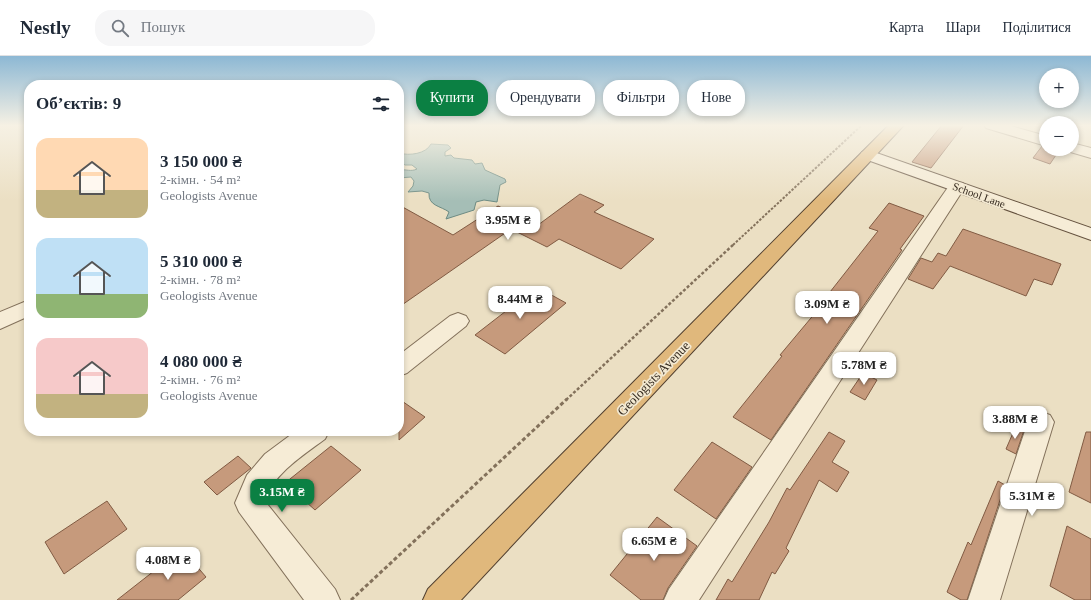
<!DOCTYPE html>
<html lang="uk">
<head>
<meta charset="utf-8">
<style>
	body { margin:0; font-family:Georgia,serif; background:#f6f6f7; color:#1f2937; height:100vh; display:flex; flex-direction:column; font-size:15px; white-space:nowrap }
	* { box-sizing:border-box; margin:0 }
	p { font-size:13px; color:#747a83 }
	.icon { flex:none; width:22px; height:22px; fill:none; stroke:currentColor; stroke-width:2; stroke-linecap:round; stroke-linejoin:round }
	.map { position:relative; flex:1; overflow:hidden }
	.panel { position:absolute; left:24px; top:24px; width:380px; height:356px; display:flex; flex-direction:column; background:#fff; border-radius:16px; box-shadow:0 2px 6px #0003 }
	.panel>* { flex:none }
	.banner { position:absolute; left:416px; top:24px; width:380px; height:36px; display:flex; gap:8px }
	.buttons { position:absolute; left:1039px; top:12px; display:grid; gap:8px }
	.buttons a { display:grid; place-items:center; width:40px; height:40px; border-radius:50%; background:#fff; box-shadow:0 2px 6px #0003; font-size:20px }
	.price { position:absolute; translate:-50% -34px; padding:0 9px; border-radius:8px; background:#fff; color:#222; font-size:13px; line-height:26px; filter:drop-shadow(0 1px 2px #0008) }
	.price::after { content:''; position:absolute; left:50%; top:24px; width:12px; height:9px; margin-left:-6px; background:inherit; clip-path:polygon(0 0,100% 0,50% 100%) }
	.price.on { background:#0b8043; color:#fff }
	ul { padding:0; list-style:none }
	li { display:flex; align-items:center; gap:12px; height:100px; padding:0 12px }
	li span { display:grid; place-items:center; flex:none; width:112px; height:80px; border-radius:12px; color:#555 }
	li>.icon { margin-inline-start:auto }
	span .icon { width:48px; height:48px; fill:#fffc; stroke-width:1 }
	li b { font-size:17px }
	h2 { display:flex; justify-content:space-between; align-items:center; height:48px; padding:0 12px; font-size:17px }
	.tag { padding:0 14px; border-radius:16px; background:#fff; box-shadow:0 2px 6px #0003; font-size:14px; line-height:36px }
	.tag.on { background:#0b8043; color:#fff }
	header { display:flex; align-items:center; gap:24px; box-sizing:border-box; height:56px; padding:0 20px; background:#fff; border-bottom:1px solid #e0e1e3 }
	header strong { font-size:19px }
	nav { display:flex; gap:22px; margin-inline-start:auto; font-size:14px }
	.search { width:280px; height:36px; background:#f6f6f7; display:flex; align-items:center; gap:10px; box-sizing:border-box; padding:0 14px; border-radius:16px; color:#747a83; font-size:15px }
	.map>svg:first-child { display:block }
	.water { fill:#a5beb6; stroke:#6d8b83 }
	.building { fill:#c69a7c; stroke:#815b43 }
	.lines { fill:none; stroke-linecap:round; stroke-linejoin:round }
	.minor-casing { stroke:#83715b; stroke-width:2 }
	.secondary-casing { stroke:#65523f; stroke-width:2 }
	.trunk-casing { stroke:#513f2f; stroke-width:2 }
	.path-far2 { stroke:#83715b; stroke-width:2; stroke-dasharray:2.5 1.5; stroke-linecap:butt }
	.path-far1 { stroke:#83715b; stroke-width:2.5; stroke-dasharray:3 2; stroke-linecap:butt }
	.path { stroke:#83715b; stroke-width:3; stroke-dasharray:4 2.5; stroke-linecap:butt }
	.minor { fill:#f6ecd6; fill-rule:evenodd }
	.secondary { fill:#f6ecd6; fill-rule:evenodd }
	.trunk { fill:#e0b87c; fill-rule:evenodd }
	.labels { text-anchor:middle; stroke-width:3.5; stroke-linejoin:round; paint-order:stroke }
	.far-street-label { font-size:11px; fill:#34291e; stroke:#f3e9d2 }
	.street-label { font-size:13px; fill:#34291e; stroke:#f3e9d2 }
</style>
</head>
<body>
<header>
<strong>Nestly</strong>
<div class="search"><svg class="icon" aria-label="search" viewBox="0 0 24 24"><circle cx="10" cy="10" r="6"/><path d="M15 15l6 6"/></svg>Пошук</div>
<nav><a>Карта</a><a>Шари</a><a>Поділитися</a></nav>
</header>
<div class="map">
<svg width="1091" height="544" viewBox="0 0 1091 544">
	<rect width="100%" height="100%" fill="#ebdfc3"/>
	<path class="water" d="M 431,88 L 448,89 L 451,92 L 445,96 L 445,100 L 451,99 L 454,102 L 472,104 L 475,108 L 482,107 L 485,114 L 505,123 L 506,126 L 500,129 L 497,146 L 484,144 L 476,146 L 474,154 L 446,163 L 449,156 C 441,150 428,150 429,137 L 422,135 L 408,136 L 413,130 L 414,125 L 411,121 L 399,122 L 399,114 C 406,113 411,116 417,113 L 412,109 L 405,109 L 399,105 L 399,97 C 409,100 426,98 431,88 Z"/>
	<path class="building" d="M 942,69 L 964,69 L 931,112 L 912,106 Z
		M 1042,90 L 1046,91 L 1046,93 L 1060,93 L 1050,108 L 1033,102 Z
		M 580,138 L 604,149 L 594,156 L 654,183 L 621,213 L 559,183 L 547,191 L 511,173 L 399,251 L 399,149 L 453,179 L 498,150 L 538,169 Z
		M 889,147 L 924,160 L 900,193 L 902,194 L 771,384 L 733,361 L 782,300 L 780,299 L 821,250 L 819,250 L 878,175 L 869,172 Z
		M 963,173 L 1061,208 L 1052,229 L 1034,223 L 1026,240 L 950,210 L 933,233 L 908,223 L 921,202 L 932,206 L 938,197 L 946,200 Z
		M 537,231 L 566,247 L 505,298 L 475,279 Z
		M 863,317 L 877,324 L 865,344 L 850,336 Z
		M 399,343 L 425,361 L 399,384 Z
		M 1016,370 L 1024,374 L 1016,398 L 1006,393 Z
		M 829,376 L 845,385 L 832,406 L 849,416 L 837,436 L 819,424 L 786,492 L 789,495 L 775,518 L 772,516 L 759,544 L 716,544 L 728,523 L 732,526 L 769,466 L 787,432 L 790,434 Z
		M 1086,376 L 1091,376 L 1091,447 L 1069,436 Z
		M 712,386 L 752,411 L 716,463 L 674,434 Z
		M 331,390 L 361,414 L 315,454 L 285,427 Z
		M 238,400 L 251,412 L 217,439 L 204,426 Z
		M 998,425 L 1005,429 L 967,544 L 961,544 L 947,536 L 968,486 L 971,489 Z
		M 107,445 L 127,473 L 64,518 L 45,486 Z
		M 657,461 L 697,490 L 668,532 L 663,544 L 641,544 L 610,519 Z
		M 1067,470 L 1091,483 L 1091,544 L 1075,544 L 1050,530 Z
		M 182,493 L 206,521 L 178,544 L 117,544 Z"/>
	<g class="lines">
		<defs>
			<path id="minor" d="M 984,69 L 1007,69 L 1046,80 L 1046,90 L 986,72 Z
				M 1072,87 L 1091,92 L 1091,102 L 1067,95 L 1065,93 L 1072,93 Z
				M 957,126 L 963,127 L 965,131 L 699,544 L 664,544 L 669,533 L 951,127 Z
				M 29,244 L 29,260 L 0,273 L 0,256 Z
				M 458,257 L 466,260 L 469,265 L 466,270 L 407,317 L 399,320 L 399,299 L 450,260 Z
				M 1041,356 L 1050,359 L 1054,366 L 1000,544 L 968,544 L 1028,366 L 1032,359 Z
				M 296,375 L 329,375 L 325,383 C 302,400 276,416 264,444 L 335,533 L 340,544 L 304,544 L 239,456 L 235,447 L 247,419 L 265,398 Z"/>
			<path id="secondary" d="M 868,94 L 1091,172 L 1091,184 L 862,102 L 860,99 L 862,96 Z"/>
			<path id="trunk" d="M 889,69 L 904,69 L 461,544 L 423,544 L 428,533 Z"/>
		</defs>
		<use href="#minor" class="minor-casing"/>
		<use href="#secondary" class="secondary-casing"/>
		<use href="#trunk" class="trunk-casing"/>
		<path class="path-far2" d="M 733,189 L 862,69"/>
		<path class="path-far1" d="M 566,344 L 734,188"/>
		<path class="path" d="M 351,544 L 567,343"/>
		<use href="#minor" class="minor"/>
		<use href="#secondary" class="secondary"/>
		<use href="#trunk" class="trunk"/>
	</g>
	<linearGradient id="sky" x2="0" y2="1"><stop stop-color="#8db8d4"/><stop offset="0.48" stop-color="#f6f1e4"/><stop offset="1" stop-color="#f6f1e4" stop-opacity="0"/></linearGradient>
	<rect width="1091" height="145" fill="url(#sky)"/>
	<g class="labels">
		<g class="far-street-label">
			<text transform="translate(979 139) rotate(20)" y="4">School Lane</text>
		</g>
		<g class="street-label">
			<text transform="translate(653 322) rotate(-46)" y="5">Geologists Avenue</text>
		</g>
	</g>
</svg>
<div class="buttons">
<a>+</a>
<a>−</a>
</div>
<b class="price" style="left:508px;top:185px">3.95M ₴</b>
<b class="price" style="left:520px;top:264px">8.44M ₴</b>
<b class="price" style="left:827px;top:269px">3.09M ₴</b>
<b class="price" style="left:864px;top:330px">5.78M ₴</b>
<b class="price" style="left:1015px;top:384px">3.88M ₴</b>
<b class="price on" style="left:282px;top:457px">3.15M ₴</b>
<b class="price" style="left:1032px;top:461px">5.31M ₴</b>
<b class="price" style="left:654px;top:506px">6.65M ₴</b>
<b class="price" style="left:168px;top:525px">4.08M ₴</b>
<div class="banner">
<a class="tag on">Купити</a>
<a class="tag">Орендувати</a>
<a class="tag">Фільтри</a>
<a class="tag">Нове</a>
</div>
<section class="panel">
<h2>Об’єктів: 9<svg class="icon" aria-label="filters" viewBox="0 0 24 24"><path d="M4 7h16M4 17h16"/><circle cx="9" cy="7" r="2"/><circle cx="15" cy="17" r="2"/></svg></h2>
<ul>
<li><span style="background:linear-gradient(#ffd9b3 65%,#c2b280 0)"><svg class="icon" aria-label="home" viewBox="0 0 24 24"><path d="M3 11l9-7 9 7M6 9v11h12V9"/></svg></span><div><b>3 150 000 ₴</b><p>2-кімн. · 54 m²</p><p>Geologists Avenue</p></div></li>
<li><span style="background:linear-gradient(#bfe0f5 70%,#8fb573 0)"><svg class="icon" aria-label="home" viewBox="0 0 24 24"><path d="M3 11l9-7 9 7M6 9v11h12V9"/></svg></span><div><b>5 310 000 ₴</b><p>2-кімн. · 78 m²</p><p>Geologists Avenue</p></div></li>
<li><span style="background:linear-gradient(#f6c9c9 70%,#c2b280 0)"><svg class="icon" aria-label="home" viewBox="0 0 24 24"><path d="M3 11l9-7 9 7M6 9v11h12V9"/></svg></span><div><b>4 080 000 ₴</b><p>2-кімн. · 76 m²</p><p>Geologists Avenue</p></div></li>
</ul>
</section>
</div>
</body>
</html>
